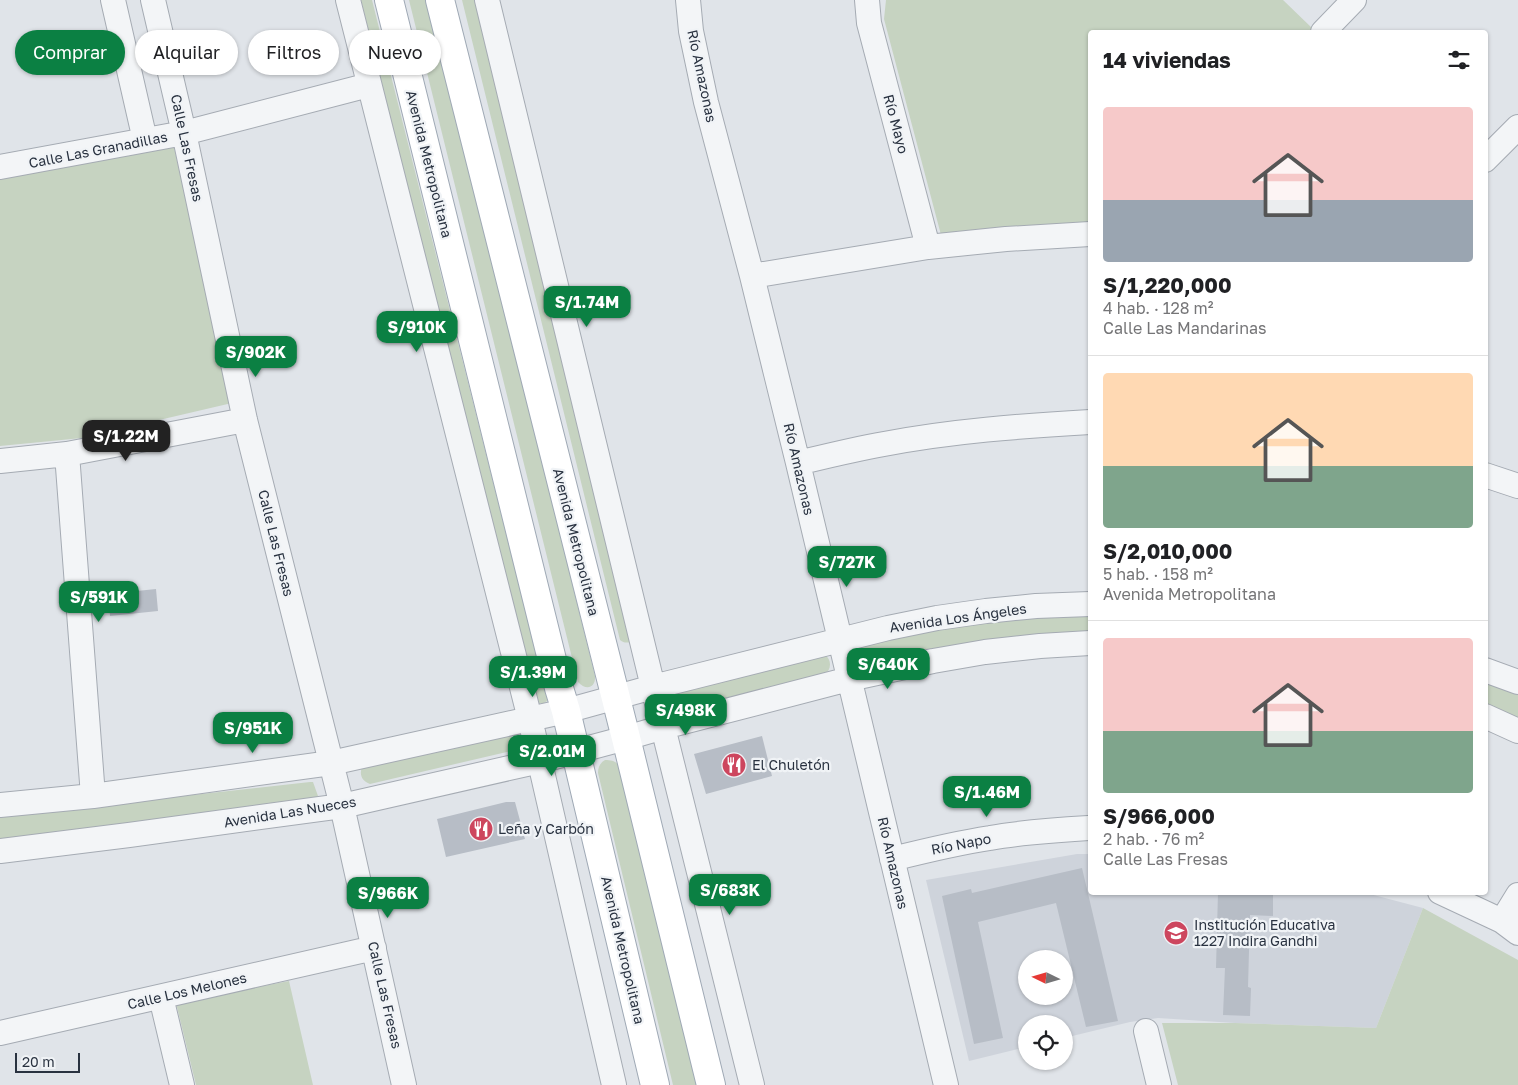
<!DOCTYPE html>
<html lang="es">
<head>
<meta charset="utf-8">
<style>
	body { margin:0; font-family:"Golos Text",sans-serif; background:#f2f2f2; color:#202124; height:100vh; display:flex; flex-direction:column; font-size:19px; white-space:nowrap }
	* { box-sizing:border-box; margin:0 }
	p { font-size:16px; color:#757577 }
	.icon { flex:none; width:28px; height:28px; fill:none; stroke:currentColor; stroke-width:2; stroke-linecap:round; stroke-linejoin:round }
	.map { position:relative; flex:1; overflow:hidden }
	.drawer { position:absolute; left:1088px; top:30px; width:400px; height:865px; display:flex; flex-direction:column; background:#fff; border-radius:5px; box-shadow:0 1px 4px #0004 }
	.drawer>* { flex:none }
	.hud { position:absolute; left:15px; top:30px; width:475px; height:45px; display:flex; gap:10px }
	.needle { width:32px; rotate:275deg }
	.controls { position:absolute; left:1018px; top:950px; display:grid; gap:10px }
	.controls a { display:grid; place-items:center; width:55px; height:55px; border-radius:50%; background:#fff; box-shadow:0 1px 4px #0004; font-size:25px }
	.scale { position:absolute; left:15px; bottom:12px; width:65px; box-sizing:border-box; padding-left:5px; border:2px solid #293240; border-top:0; font-size:14px; line-height:18px; white-space:nowrap; color:#293240; -webkit-text-stroke:4px #f0f3f6; paint-order:stroke }
	.price { position:absolute; translate:-50% -42px; padding:0 11px; border-radius:10px; background:#0b8043; color:#fff; font-size:16px; line-height:32px; filter:drop-shadow(0 1px 2px #0008) }
	.price::after { content:''; position:absolute; left:50%; top:30px; width:15px; height:11px; margin-left:-8px; background:inherit; clip-path:polygon(0 0,100% 0,50% 100%) }
	.price.active { background:#222; color:#fff }
	ul { padding:0; list-style:none }
	li { display:grid; align-content:center; gap:10px; height:265px; padding:0 15px }
	li+li { border-top:1px solid #e0e0e0 }
	li span { display:grid; place-items:center; height:155px; border-radius:5px; color:#555 }
	li>.icon { margin-inline-start:auto }
	span .icon { width:90px; height:90px; fill:#fffc; stroke-width:1 }
	li b { font-size:21px }
	h2 { display:flex; justify-content:space-between; align-items:center; height:60px; padding:0 15px; font-size:21px }
	.chip { padding:0 18px; border-radius:22px; background:#fff; box-shadow:0 1px 4px #0004; font-size:18px; line-height:45px }
	.chip.active { background:#0b8043; color:#fff }
	.map>svg:first-child { display:block }
	.built { fill:#ced3db; fill-rule:evenodd }
	.green { fill:#c6d3c1 }
	.building { fill:#b7bdc6 }
	.lines { fill:none; stroke-linecap:round; stroke-linejoin:round }
	.minor-casing { stroke:#a5abb3; stroke-width:26 }
	.major-casing { stroke:#9fa9b5; stroke-width:30 }
	.minor { stroke:#f3f5f7; stroke-width:24 }
	.major { stroke:#fff; stroke-width:28 }
	.labels { text-anchor:middle; stroke-width:4.5; stroke-linejoin:round; paint-order:stroke }
	.street-label { font-size:14px; fill:#293240; stroke:#f0f3f6 }
	.poi-label { font-size:14px; fill:#293240; stroke:#f0f3f6; text-anchor:start }
</style>
</head>
<body>
<div class="map">
<svg width="1518" height="1085" viewBox="0 0 1518 1085">
	<rect width="100%" height="100%" fill="#e0e4e9"/>
	<path class="built" d="M 1077,854 L 1090,854 L 1090,892 L 1366,893 L 1423,908 L 1376,1028 L 1235,1023 L 1158,1018 L 1130,1022 L 1064,1038 L 1064,1024 L 1026,1024 L 1026,1047 L 969,1061 L 926,880 ZM 1026,959 L 1064,959 L 1064,996 L 1026,996 Z"/>
	<path class="green" d="M 361,0 L 372,0 L 547,697 L 547,701 L 544,703 L 539,703 L 536,700 Z
		M 409,0 L 428,0 L 595,676 C 596,688 586,691 578,682 Z
		M 462,0 L 476,0 L 631,642 C 626,643 624,643 620,640 Z
		M 886,0 L 1283,0 L 1312,28 L 1308,32 L 1090,32 L 1090,227 L 941,235 L 884,19 Z
		M 173,143 L 232,403 L 82,438 L 0,446 L 0,176 Z
		M 1090,615 L 1090,634 L 984,642 L 930,649 L 869,662 C 859,661 857,654 860,645 L 926,630 L 1037,617 Z
		M 824,654 C 832,659 832,670 824,675 L 678,712 C 669,710 666,702 669,693 Z
		M 1485,681 L 1518,694 L 1518,719 L 1485,705 Z
		M 510,730 L 515,750 L 370,784 C 362,781 359,775 362,767 Z
		M 605,760 C 612,760 616,761 620,767 L 701,1085 L 673,1085 L 598,773 C 598,767 600,763 605,760 Z
		M 310,782 L 313,782 L 318,796 L 316,798 L 126,825 L 0,839 L 0,816 Z
		M 1423,908 L 1518,960 L 1518,1085 L 1178,1085 L 1162,1023 L 1235,1023 L 1376,1028 Z
		M 289,981 L 313,1085 L 196,1085 L 176,1003 Z"/>
	<path class="building" d="M 156,589 L 158,611 L 110,616 L 108,594 Z
		M 762,736 L 772,776 L 706,794 L 694,754 Z
		M 506,802 L 515,802 L 525,839 L 446,857 L 437,819 Z
		M 1082,868 L 1118,1021 L 1086,1027 L 1056,903 L 978,922 L 1003,1038 L 974,1044 L 942,896 L 971,889 L 972,893 Z
		M 1218,892 L 1273,892 L 1273,916 L 1250,915 L 1248,987 L 1251,988 L 1250,1016 L 1223,1015 L 1225,968 L 1216,968 Z"/>
	<g class="lines">
		<defs>
			<path id="minor" d="M 113,0 L 145,140
				M 153,0 L 184,133 L 245,420 L 342,806 L 404,1085
				M 348,0 L 530,719 L 614,1085
				M 487,0 L 653,687 L 752,1085
				M 688,0 L 691,31 L 706,102 L 752,276 L 798,463 L 946,1085
				M 867,0 L 869,23 L 928,247
				M 1323,32 L 1354,0
				M 1485,160 L 1518,127
				M 0,167 L 184,133 L 369,85
				M 752,276 L 928,247 L 1006,239 L 1090,234
				M 67,454 L 93,796
				M 0,461 L 67,454 L 245,420
				M 798,463 C 827,456 855,449 884,444 C 952,431 1021,426 1090,422
				M 1485,475 L 1518,486
				M 1485,670 L 1518,682
				M 1485,716 L 1518,731
				M 0,805 L 93,796 L 331,763 L 566,711 L 653,687 L 888,628 L 937,618 L 986,611 L 1036,606 L 1090,604
				M 0,851 L 129,835 L 342,806 L 540,761 L 626,738 L 664,727 L 849,679 L 933,661 L 985,652 L 1040,646 L 1090,643
				M 892,859 C 924,851 957,843 990,838 C 1023,832 1057,830 1090,828
				M 1440,892 L 1502,921 L 1518,933
				M 1502,921 L 1518,895
				M 161,997 L 182,1085
				M 1146,1031 L 1159,1085
				M 0,1033 L 374,948"/>
			<path id="major" d="M 389,0 L 559,688 L 566,711 L 655,1085
				M 440,0 L 626,738 L 711,1085"/>
		</defs>
		<use href="#minor" class="minor-casing"/>
		<use href="#major" class="major-casing"/>
		<use href="#minor" class="minor"/>
		<use href="#major" class="major"/>
	</g>
	<defs>
		<symbol id="restaurant-disc" viewBox="-11 -11 22 22"><circle r="9.5" fill="#cd465e" stroke="#f0f3f6"/><path d="M-5-6h1v4h1v-4h1v4h1v-4h1v5L-1.5 .5V6h-2V.5L-5-1ZM5-6V6H3V1.5H1.5Q1.5-4 5-6Z" fill="#fff"/></symbol>
		<symbol id="school-disc" viewBox="-11 -11 22 22"><circle r="9.5" fill="#cd465e" stroke="#f0f3f6"/><path d="M0-5L7-2L0 1L-7-2ZM-4 1L0 2.5L4 1V4Q0 6-4 4Z" fill="#fff"/></symbol>
	</defs>
	<g fill-rule="evenodd">
		<use href="#restaurant-disc" x="720" y="751" width="28" height="28"/>
		<use href="#restaurant-disc" x="467" y="815" width="28" height="28"/>
		<use href="#school-disc" x="1162" y="919" width="28" height="28"/>
	</g>
	<g class="labels">
		<g class="street-label">
			<text transform="translate(702 76) rotate(78)" y="5">Río Amazonas</text>
			<text transform="translate(896 124) rotate(75)" y="5">Río Mayo</text>
			<text transform="translate(187 148) rotate(78)" y="5">Calle Las Fresas</text>
			<text transform="translate(98 150) rotate(-11)" y="5">Calle Las Granadillas</text>
			<text transform="translate(429 164) rotate(76)" y="5">Avenida Metropolitana</text>
			<text transform="translate(799 469) rotate(77)" y="5">Río Amazonas</text>
			<text transform="translate(576 542) rotate(76)" y="5">Avenida Metropolitana</text>
			<text transform="translate(276 543) rotate(76)" y="5">Calle Las Fresas</text>
			<text transform="translate(958 618) rotate(-8)" y="5">Avenida Los Ángeles</text>
			<text transform="translate(290 812) rotate(-9)" y="5">Avenida Las Nueces</text>
			<text transform="translate(961 844) rotate(-11)" y="5">Río Napo</text>
			<text transform="translate(893 863) rotate(77)" y="5">Río Amazonas</text>
			<text transform="translate(623 950) rotate(77)" y="5">Avenida Metropolitana</text>
			<text transform="translate(187 991) rotate(-13)" y="5">Calle Los Melones</text>
			<text transform="translate(385 995) rotate(77)" y="5">Calle Las Fresas</text>
		</g>
		<g class="poi-label">
			<text x="752" y="770">El Chuletón</text>
			<text x="498" y="834">Leña y Carbón</text>
			<text x="1194" y="930">Institución Educativa<tspan x="1194" dy="16">1227 Indira Gandhi</tspan></text>
		</g>
	</g>
</svg>
<div class="controls">
<a><svg class="needle" viewBox="-14 -14 28 28"><path d="M0-13l5 13h-10z" fill="#e53935"/><path d="M0 13l5-13h-10z" fill="#757577"/></svg></a>
<a><svg class="icon" aria-label="locate" viewBox="0 0 24 24"><circle cx="12" cy="12" r="6"/><path d="M12 2v4M12 18v4M2 12h4M18 12h4"/></svg></a>
</div>
<div class="scale">20 m</div>
<b class="price" style="left:587px;top:328px">S/1.74M</b>
<b class="price" style="left:417px;top:353px">S/910K</b>
<b class="price" style="left:256px;top:378px">S/902K</b>
<b class="price active" style="left:126px;top:462px">S/1.22M</b>
<b class="price" style="left:847px;top:588px">S/727K</b>
<b class="price" style="left:99px;top:623px">S/591K</b>
<b class="price" style="left:888px;top:690px">S/640K</b>
<b class="price" style="left:533px;top:698px">S/1.39M</b>
<b class="price" style="left:686px;top:736px">S/498K</b>
<b class="price" style="left:253px;top:754px">S/951K</b>
<b class="price" style="left:552px;top:777px">S/2.01M</b>
<b class="price" style="left:987px;top:818px">S/1.46M</b>
<b class="price" style="left:730px;top:916px">S/683K</b>
<b class="price" style="left:388px;top:919px">S/966K</b>
<div class="hud">
<a class="chip active">Comprar</a>
<a class="chip">Alquilar</a>
<a class="chip">Filtros</a>
<a class="chip">Nuevo</a>
</div>
<section class="drawer">
<h2>14 viviendas<svg class="icon" aria-label="filters" viewBox="0 0 24 24"><path d="M4 7h16M4 17h16"/><circle cx="9" cy="7" r="2"/><circle cx="15" cy="17" r="2"/></svg></h2>
<ul>
<li><span style="background:linear-gradient(#f6c9c9 60%,#9aa5b1 0)"><svg class="icon" aria-label="home" viewBox="0 0 24 24"><path d="M3 11l9-7 9 7M6 9v11h12V9"/></svg></span><div><b>S/1,220,000</b><p>4 hab. · 128 m²</p><p>Calle Las Mandarinas</p></div></li>
<li><span style="background:linear-gradient(#ffd9b3 60%,#7fa58c 0)"><svg class="icon" aria-label="home" viewBox="0 0 24 24"><path d="M3 11l9-7 9 7M6 9v11h12V9"/></svg></span><div><b>S/2,010,000</b><p>5 hab. · 158 m²</p><p>Avenida Metropolitana</p></div></li>
<li><span style="background:linear-gradient(#f6c9c9 60%,#7fa58c 0)"><svg class="icon" aria-label="home" viewBox="0 0 24 24"><path d="M3 11l9-7 9 7M6 9v11h12V9"/></svg></span><div><b>S/966,000</b><p>2 hab. · 76 m²</p><p>Calle Las Fresas</p></div></li>
</ul>
</section>
</div>
</body>
</html>
